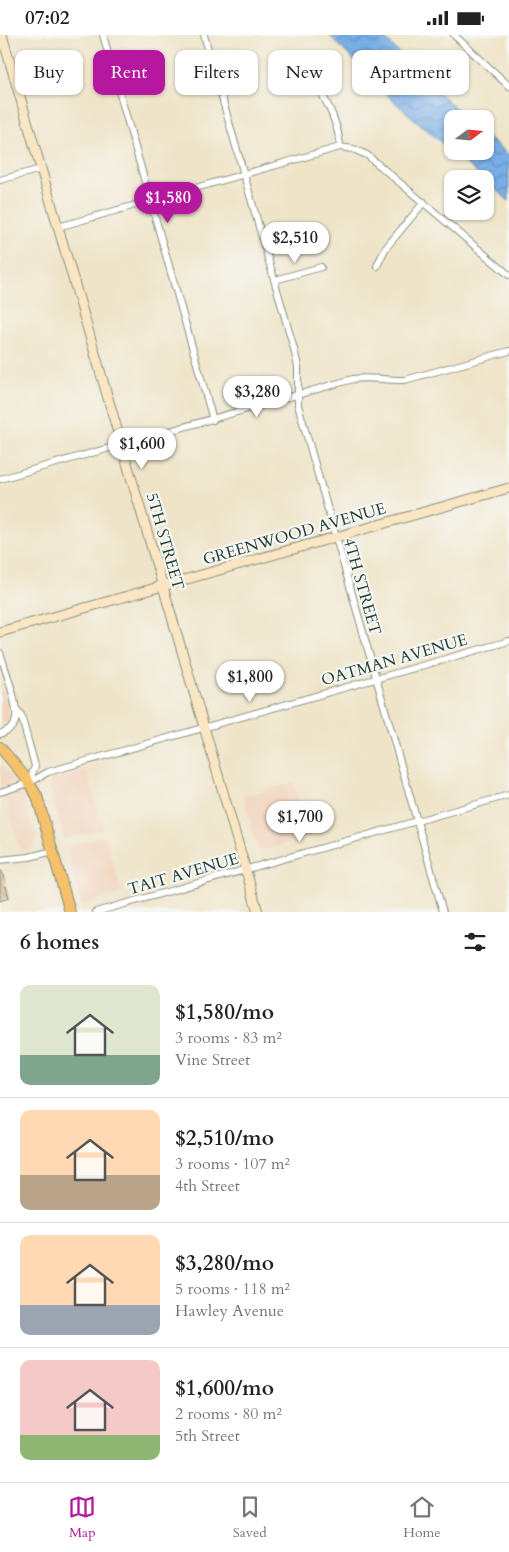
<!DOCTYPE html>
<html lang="en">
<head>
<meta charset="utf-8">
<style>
	body { margin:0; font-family:Cardo,serif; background:#f6f6f6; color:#222; height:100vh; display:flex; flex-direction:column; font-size:19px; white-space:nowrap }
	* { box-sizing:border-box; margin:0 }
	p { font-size:16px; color:#767676 }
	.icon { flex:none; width:28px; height:28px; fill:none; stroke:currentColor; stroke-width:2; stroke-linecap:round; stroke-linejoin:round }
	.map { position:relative; height:877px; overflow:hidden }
	.sheet { display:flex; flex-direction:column; background:#fff; flex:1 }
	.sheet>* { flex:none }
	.top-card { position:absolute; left:15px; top:15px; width:480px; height:45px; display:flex; gap:10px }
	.needle { width:32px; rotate:74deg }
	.buttons { position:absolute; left:444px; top:75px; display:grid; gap:10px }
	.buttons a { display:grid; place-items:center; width:50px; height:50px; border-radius:10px; background:#fff; box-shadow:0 1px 4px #0004; font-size:25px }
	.price { position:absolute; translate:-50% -42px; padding:0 11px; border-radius:18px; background:#fff; color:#222; font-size:16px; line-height:32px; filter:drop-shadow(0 1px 2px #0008) }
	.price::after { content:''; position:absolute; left:50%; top:30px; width:15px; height:11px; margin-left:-8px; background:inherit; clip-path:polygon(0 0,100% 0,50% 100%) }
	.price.active { background:#b5179e; color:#fff }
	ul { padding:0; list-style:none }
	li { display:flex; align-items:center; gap:15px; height:125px; padding:0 20px }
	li+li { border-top:1px solid #e0e0e0 }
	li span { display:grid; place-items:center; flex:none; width:140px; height:100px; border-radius:10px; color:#555 }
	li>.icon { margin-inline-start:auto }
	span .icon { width:60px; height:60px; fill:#fffc; stroke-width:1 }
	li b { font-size:21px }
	h2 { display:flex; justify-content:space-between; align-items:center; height:60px; padding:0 20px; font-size:21px }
	.pill { padding:0 18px; border-radius:10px; background:#fff; box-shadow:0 1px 4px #0004; font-size:18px; line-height:45px }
	.pill.active { background:#b5179e; color:#fff }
	.status { display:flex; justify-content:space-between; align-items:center; height:35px; padding:0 25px; background:#fff; direction:ltr }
	.status svg { height:14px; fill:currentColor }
	.tab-bar { display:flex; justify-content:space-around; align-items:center; height:70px; border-top:1px solid #e0e0e0; background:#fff; font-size:14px; color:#767676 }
	.tab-bar a { display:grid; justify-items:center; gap:2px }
	.tab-bar .active { color:#b5179e }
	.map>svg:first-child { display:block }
	.built { fill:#f2d4be }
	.water { fill:url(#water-waves); stroke:#4c758d }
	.building { fill:url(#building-back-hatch) }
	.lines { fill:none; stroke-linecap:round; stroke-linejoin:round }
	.street-casing { stroke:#87907e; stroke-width:8 }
	.secondary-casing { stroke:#87907e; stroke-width:11 }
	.primary-casing { stroke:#87907e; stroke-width:12 }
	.street { stroke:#fff; stroke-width:6 }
	.secondary { stroke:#fbe6c4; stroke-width:9 }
	.primary { stroke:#f5c16b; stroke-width:10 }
	.labels { text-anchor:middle; stroke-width:4.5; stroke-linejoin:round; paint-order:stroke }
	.street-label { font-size:16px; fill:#1f3d34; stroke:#f6f6f2 }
</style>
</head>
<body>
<div class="status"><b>07:02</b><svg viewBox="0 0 49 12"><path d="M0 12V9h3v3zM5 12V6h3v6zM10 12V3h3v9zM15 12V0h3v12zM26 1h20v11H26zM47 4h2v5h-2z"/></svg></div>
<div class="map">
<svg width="509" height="877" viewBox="0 0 509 877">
	<defs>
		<pattern id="water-waves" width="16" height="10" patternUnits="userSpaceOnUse" patternTransform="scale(1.25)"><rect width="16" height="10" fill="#78ade6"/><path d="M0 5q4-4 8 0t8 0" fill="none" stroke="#628ebb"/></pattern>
		<pattern id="building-back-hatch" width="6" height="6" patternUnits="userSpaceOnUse" patternTransform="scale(1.25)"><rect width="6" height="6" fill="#dab48c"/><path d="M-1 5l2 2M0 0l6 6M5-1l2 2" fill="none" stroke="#b09473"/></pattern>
	</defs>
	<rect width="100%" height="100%" fill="#f6f6f2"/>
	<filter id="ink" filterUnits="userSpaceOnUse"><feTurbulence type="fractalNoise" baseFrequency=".02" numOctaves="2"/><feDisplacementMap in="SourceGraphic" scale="10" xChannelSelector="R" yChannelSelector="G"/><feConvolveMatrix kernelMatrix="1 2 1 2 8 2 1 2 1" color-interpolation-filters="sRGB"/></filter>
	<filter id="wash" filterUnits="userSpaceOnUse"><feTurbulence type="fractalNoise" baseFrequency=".0096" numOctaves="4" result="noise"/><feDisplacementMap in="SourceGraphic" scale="20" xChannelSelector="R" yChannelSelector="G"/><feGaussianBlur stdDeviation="1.12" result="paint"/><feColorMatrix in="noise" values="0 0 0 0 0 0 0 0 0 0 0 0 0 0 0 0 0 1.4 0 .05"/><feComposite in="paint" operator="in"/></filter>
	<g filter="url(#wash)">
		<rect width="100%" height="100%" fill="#efe4c8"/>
		<path class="built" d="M 0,646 L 10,681 L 4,689 L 0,690 Z
			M 0,728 L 12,741 L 14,747 L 0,752 Z
			M 87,736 L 103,794 L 64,804 L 49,750 L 50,745 Z
			M 293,747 L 310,802 L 258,816 L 243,761 Z
			M 17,757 L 23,759 L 36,803 L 33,812 L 29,815 L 20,815 L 5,761 Z
			M 105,801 L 122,858 L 86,869 L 81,867 L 66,812 Z"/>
		<path class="water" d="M 329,0 L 382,0 L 421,41 L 467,84 L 452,84 L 452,116 L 485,116 L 485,100 L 509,120 L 509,166 L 390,63 Z"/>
		<g id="blocks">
			<path class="building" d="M 0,836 L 2,836 L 9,863 L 0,866 Z"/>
		</g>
	</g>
	<g filter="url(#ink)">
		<use href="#blocks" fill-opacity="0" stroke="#87907e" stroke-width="1"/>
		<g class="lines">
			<defs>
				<path id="street" d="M 103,0 L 213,385
					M 204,0 L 294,314 L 298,332 L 298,370 L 443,877
					M 454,0 L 509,51
					M 323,61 C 332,77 339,94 340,112 L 353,114 L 367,120 L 509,240
					M 0,145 L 41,134
					M 58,192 L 340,112
					M 377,231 L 385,214 L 424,167
					M 275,245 L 321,232
					M 0,444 L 353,344 C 371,341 387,346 405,345 L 509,316
					M 0,618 C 4,631 21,676 15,687 C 12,694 6,696 0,699
					M 17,675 L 21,680 L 35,731 L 29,748
					M 0,757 L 29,748 L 48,737 L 509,606
					M 0,825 L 29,822 L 53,816
					M 96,877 L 509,760"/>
				<path id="secondary" d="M 2,0 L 258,877
					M 0,597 L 509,453"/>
				<path id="primary" d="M 0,712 L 26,743 L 37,761 L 70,877"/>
			</defs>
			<use href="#street" class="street-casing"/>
			<use href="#secondary" class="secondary-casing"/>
			<use href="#primary" class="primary-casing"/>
			<use href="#street" class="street"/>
			<use href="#secondary" class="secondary"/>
			<use href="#primary" class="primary"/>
		</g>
	</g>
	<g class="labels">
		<g class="street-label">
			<text transform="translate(294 498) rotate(-16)" y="6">GREENWOOD AVENUE</text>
			<text transform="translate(166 506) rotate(74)" y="6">5TH STREET</text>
			<text transform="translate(363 551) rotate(74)" y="6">4TH STREET</text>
			<text transform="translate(394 624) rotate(-16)" y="6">OATMAN AVENUE</text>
			<text transform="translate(183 838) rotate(-16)" y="6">TAIT AVENUE</text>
		</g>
	</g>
</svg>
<div class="buttons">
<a><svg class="needle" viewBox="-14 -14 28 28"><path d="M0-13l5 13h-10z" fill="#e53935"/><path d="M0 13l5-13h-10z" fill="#767676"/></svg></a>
<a><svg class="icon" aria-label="layers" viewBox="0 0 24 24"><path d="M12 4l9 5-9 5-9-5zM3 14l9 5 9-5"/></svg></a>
</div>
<b class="price active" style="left:168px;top:189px">$1,580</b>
<b class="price" style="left:295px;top:229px">$2,510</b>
<b class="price" style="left:257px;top:383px">$3,280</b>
<b class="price" style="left:142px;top:435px">$1,600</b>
<b class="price" style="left:250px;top:668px">$1,800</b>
<b class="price" style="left:300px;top:808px">$1,700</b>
<div class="top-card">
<a class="pill">Buy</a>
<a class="pill active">Rent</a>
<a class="pill">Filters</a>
<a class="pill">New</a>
<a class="pill">Apartment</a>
</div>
</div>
<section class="sheet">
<h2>6 homes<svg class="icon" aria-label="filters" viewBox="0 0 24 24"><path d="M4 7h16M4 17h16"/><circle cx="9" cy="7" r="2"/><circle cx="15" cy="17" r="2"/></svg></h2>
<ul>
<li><span style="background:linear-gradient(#dfe7d0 70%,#7fa58c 0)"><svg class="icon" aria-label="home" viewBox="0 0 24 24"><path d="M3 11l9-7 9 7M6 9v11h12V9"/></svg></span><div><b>$1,580/mo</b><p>3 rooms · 83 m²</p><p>Vine Street</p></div></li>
<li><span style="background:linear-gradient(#ffd9b3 65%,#b9a48a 0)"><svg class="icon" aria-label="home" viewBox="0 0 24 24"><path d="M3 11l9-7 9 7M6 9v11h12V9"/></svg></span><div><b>$2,510/mo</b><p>3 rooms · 107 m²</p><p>4th Street</p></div></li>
<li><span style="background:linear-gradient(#ffd9b3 70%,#9aa5b1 0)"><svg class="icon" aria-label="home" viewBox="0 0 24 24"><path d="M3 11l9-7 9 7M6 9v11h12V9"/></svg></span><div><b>$3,280/mo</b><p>5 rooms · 118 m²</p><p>Hawley Avenue</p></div></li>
<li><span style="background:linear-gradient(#f6c9c9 75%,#8fb573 0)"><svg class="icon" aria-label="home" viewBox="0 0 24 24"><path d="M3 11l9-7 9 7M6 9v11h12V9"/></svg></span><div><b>$1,600/mo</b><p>2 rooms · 80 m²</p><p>5th Street</p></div></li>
</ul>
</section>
<nav class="tab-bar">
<a class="active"><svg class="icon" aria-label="map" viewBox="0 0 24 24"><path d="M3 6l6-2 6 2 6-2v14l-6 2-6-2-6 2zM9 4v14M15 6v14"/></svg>Map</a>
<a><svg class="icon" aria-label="saved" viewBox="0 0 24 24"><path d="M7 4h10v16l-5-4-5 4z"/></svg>Saved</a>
<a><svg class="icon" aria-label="home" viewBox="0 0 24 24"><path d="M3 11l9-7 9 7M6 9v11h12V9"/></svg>Home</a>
</nav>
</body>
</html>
